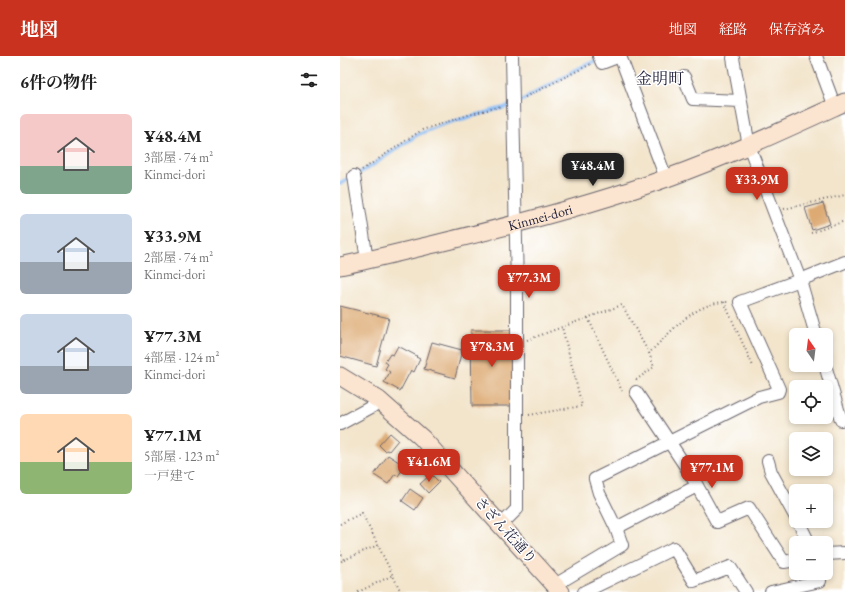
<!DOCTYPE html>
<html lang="ja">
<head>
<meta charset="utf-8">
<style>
	body { margin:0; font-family:"EB Garamond","Noto Serif JP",serif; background:#f2f2f2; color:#222; height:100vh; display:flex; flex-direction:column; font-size:15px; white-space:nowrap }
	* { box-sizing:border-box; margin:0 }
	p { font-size:13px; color:#767676 }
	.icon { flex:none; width:22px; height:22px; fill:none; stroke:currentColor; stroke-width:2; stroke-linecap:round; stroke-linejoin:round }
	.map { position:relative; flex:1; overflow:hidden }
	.panel { display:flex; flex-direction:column; background:#fff; width:340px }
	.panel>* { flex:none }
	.needle { width:26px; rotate:346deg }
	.fabs { position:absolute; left:449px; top:272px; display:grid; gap:8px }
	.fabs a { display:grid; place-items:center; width:44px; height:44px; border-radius:6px; background:#fff; box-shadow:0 2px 6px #0003; font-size:20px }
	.price { position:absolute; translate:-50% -34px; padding:0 9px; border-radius:8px; background:#c8321e; color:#fff; font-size:13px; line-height:26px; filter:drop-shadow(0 1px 2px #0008) }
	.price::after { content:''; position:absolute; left:50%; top:24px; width:12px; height:9px; margin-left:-6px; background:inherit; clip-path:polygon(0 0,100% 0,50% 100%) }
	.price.on { background:#222; color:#fff }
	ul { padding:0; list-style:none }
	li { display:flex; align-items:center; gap:12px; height:100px; padding:0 20px }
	li span { display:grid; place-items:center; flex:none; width:112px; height:80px; border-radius:6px; color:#555 }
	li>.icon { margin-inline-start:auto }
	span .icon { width:48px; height:48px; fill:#fffc; stroke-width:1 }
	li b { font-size:17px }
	h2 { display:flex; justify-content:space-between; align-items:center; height:48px; padding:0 20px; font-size:17px }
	header { display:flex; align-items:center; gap:24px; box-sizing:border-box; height:56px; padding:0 20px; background:#c8321e; color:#fff }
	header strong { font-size:19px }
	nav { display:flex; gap:22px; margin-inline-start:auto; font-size:14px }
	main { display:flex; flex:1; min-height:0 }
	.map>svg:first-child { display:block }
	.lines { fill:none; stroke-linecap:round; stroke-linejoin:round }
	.stream { stroke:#87bbf5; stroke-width:3.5 }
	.building { fill:#ddaa73 }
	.street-casing { stroke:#6b666e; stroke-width:14 }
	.secondary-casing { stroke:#6b666e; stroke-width:19 }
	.path { stroke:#6b666e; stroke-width:2; stroke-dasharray:1 3; stroke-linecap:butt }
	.street { stroke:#fff; stroke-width:12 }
	.secondary { stroke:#fce5d0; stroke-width:17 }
	.labels { text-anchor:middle; stroke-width:3; stroke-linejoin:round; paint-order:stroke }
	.street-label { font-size:14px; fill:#22223b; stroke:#fff }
	.quarter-label { font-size:16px; fill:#22223b; stroke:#fff }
</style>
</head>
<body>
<header>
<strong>地図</strong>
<nav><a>地図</a><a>経路</a><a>保存済み</a></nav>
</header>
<main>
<section class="panel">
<h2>6件の物件<svg class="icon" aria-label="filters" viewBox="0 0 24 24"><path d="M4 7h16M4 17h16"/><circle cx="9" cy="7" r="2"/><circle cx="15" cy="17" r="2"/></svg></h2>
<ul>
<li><span style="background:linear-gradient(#f6c9c9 65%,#7fa58c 0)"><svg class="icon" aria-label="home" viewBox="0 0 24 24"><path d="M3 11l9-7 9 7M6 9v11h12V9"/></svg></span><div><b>¥48.4M</b><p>3部屋 · 74 m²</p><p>Kinmei-dori</p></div></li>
<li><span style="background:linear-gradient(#c9d6e8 60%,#9aa5b1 0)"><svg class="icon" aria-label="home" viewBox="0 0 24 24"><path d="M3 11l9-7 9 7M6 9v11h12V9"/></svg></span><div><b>¥33.9M</b><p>2部屋 · 74 m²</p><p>Kinmei-dori</p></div></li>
<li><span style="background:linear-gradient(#c9d6e8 65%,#9aa5b1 0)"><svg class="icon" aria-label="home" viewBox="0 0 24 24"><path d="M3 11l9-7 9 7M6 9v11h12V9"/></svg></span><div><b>¥77.3M</b><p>4部屋 · 124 m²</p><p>Kinmei-dori</p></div></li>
<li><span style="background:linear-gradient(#ffd9b3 60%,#8fb573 0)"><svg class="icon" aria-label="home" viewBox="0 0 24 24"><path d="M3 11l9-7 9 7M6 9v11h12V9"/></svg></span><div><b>¥77.1M</b><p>5部屋 · 123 m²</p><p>一戸建て</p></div></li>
</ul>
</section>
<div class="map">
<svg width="505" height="536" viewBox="0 0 505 536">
	<rect width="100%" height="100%" fill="#fff"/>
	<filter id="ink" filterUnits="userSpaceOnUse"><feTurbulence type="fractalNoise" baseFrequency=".025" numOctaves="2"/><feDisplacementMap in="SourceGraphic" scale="8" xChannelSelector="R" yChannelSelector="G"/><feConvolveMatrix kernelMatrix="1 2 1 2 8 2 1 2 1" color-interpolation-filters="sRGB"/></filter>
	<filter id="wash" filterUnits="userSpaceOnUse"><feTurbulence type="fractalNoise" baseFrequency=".012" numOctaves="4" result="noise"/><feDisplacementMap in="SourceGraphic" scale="16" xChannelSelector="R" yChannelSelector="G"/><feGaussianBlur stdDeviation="0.9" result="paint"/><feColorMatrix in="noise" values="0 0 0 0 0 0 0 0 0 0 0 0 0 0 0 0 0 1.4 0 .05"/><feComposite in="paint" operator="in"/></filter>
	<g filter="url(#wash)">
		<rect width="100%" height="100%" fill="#f3e5cc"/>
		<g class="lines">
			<path class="stream" d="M 176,48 L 235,14 L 259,3
				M 0,128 L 30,111 L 77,79 L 104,68 L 170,50"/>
		</g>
		<g id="blocks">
			<path class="building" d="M 483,147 L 490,168 L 472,174 L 465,152 Z
				M 0,250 L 49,262 L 36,310 L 0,300 Z
				M 131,274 L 173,274 L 174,350 L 132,350 Z
				M 92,286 L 122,294 L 115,322 L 84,313 Z
				M 58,290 L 77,300 L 76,301 L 80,303 L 74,316 L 71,314 L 60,335 L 44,326 L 50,316 L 45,313 L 48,308 L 45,306 L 50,298 L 53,299 Z
				M 50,377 L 58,384 L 49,395 L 47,394 L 45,395 L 39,389 Z
				M 48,399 L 65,410 L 58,420 L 55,418 L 48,428 L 34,419 Z
				M 91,418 L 99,426 L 88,437 L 80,428 Z
				M 70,433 L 83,442 L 75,454 L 62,445 Z"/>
		</g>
	</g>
	<g filter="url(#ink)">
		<use href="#blocks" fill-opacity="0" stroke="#6b666e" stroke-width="1"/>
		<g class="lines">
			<defs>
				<path id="street" d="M 259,0 L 262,7 L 280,0 L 326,122
					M 476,0 L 495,51
					M 393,2 L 409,90 L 460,224 L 476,279
					M 344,21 L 353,43 L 400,45
					M 14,120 L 27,204
					M 485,309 L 501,364 L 505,363
					M 296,336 L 350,417 L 377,466 L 409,452 L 444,506 L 456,504
					M 0,368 L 33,350 L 39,344
					M 428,405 L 431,416 L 456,462
					M 357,430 L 276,472 L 259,437 L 255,423 L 419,341 L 438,336 L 439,333 L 400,246 L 460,224 L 505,206
					M 458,465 L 469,487
					M 161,469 L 177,453 L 177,231 L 172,0
					M 486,498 L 505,497
					M 215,529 L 282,489 L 276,472
					M 244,536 L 334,492 L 354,525 L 390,511 L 406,536
					M 431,536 L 480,525 L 479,517"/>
				<g id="secondary">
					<path id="s1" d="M 0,210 C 35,203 69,194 103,186 C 178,168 254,148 327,122 C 388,100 446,73 505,46"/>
					<path d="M 0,320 L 39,344 L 82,382 L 221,536"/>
				</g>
			</defs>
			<use href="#street" class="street-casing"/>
			<use href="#secondary" class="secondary-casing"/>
			<path class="path" d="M 185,41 L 251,8
				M 22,114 L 82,74 L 128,59 L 162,50
				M 444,153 L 505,139
				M 471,177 L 505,165
				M 384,246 L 413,310
				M 248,262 L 282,335
				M 187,284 L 282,249 L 309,297
				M 296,324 L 314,311 L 309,297 C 331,276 355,245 389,246
				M 189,359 L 242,350 L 222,271
				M 0,468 L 22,457 L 61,536
				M 0,495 L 4,504 L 0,506
				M 4,504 L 38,489
				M 18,536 L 53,519"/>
			<use href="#street" class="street"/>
			<use href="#secondary" class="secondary"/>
		</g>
	</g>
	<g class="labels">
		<g class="street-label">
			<text dy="5" stroke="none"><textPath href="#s1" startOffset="206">Kinmei-dori</textPath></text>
			<text transform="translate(166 474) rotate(48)" y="5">さざん花通り</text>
		</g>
		<g class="quarter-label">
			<text x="320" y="28">金明町</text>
		</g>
	</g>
</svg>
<div class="fabs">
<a><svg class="needle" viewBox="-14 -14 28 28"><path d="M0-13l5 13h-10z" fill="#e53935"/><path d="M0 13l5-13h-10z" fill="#767676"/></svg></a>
<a><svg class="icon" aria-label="locate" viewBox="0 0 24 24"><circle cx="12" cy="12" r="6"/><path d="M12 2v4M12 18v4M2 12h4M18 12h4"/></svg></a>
<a><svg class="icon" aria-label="layers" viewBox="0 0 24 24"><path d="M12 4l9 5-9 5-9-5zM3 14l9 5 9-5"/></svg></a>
<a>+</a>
<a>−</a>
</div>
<b class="price on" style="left:253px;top:131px">¥48.4M</b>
<b class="price" style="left:417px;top:145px">¥33.9M</b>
<b class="price" style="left:189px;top:243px">¥77.3M</b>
<b class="price" style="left:152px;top:312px">¥78.3M</b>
<b class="price" style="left:89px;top:427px">¥41.6M</b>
<b class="price" style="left:372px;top:433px">¥77.1M</b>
</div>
</main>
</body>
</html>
